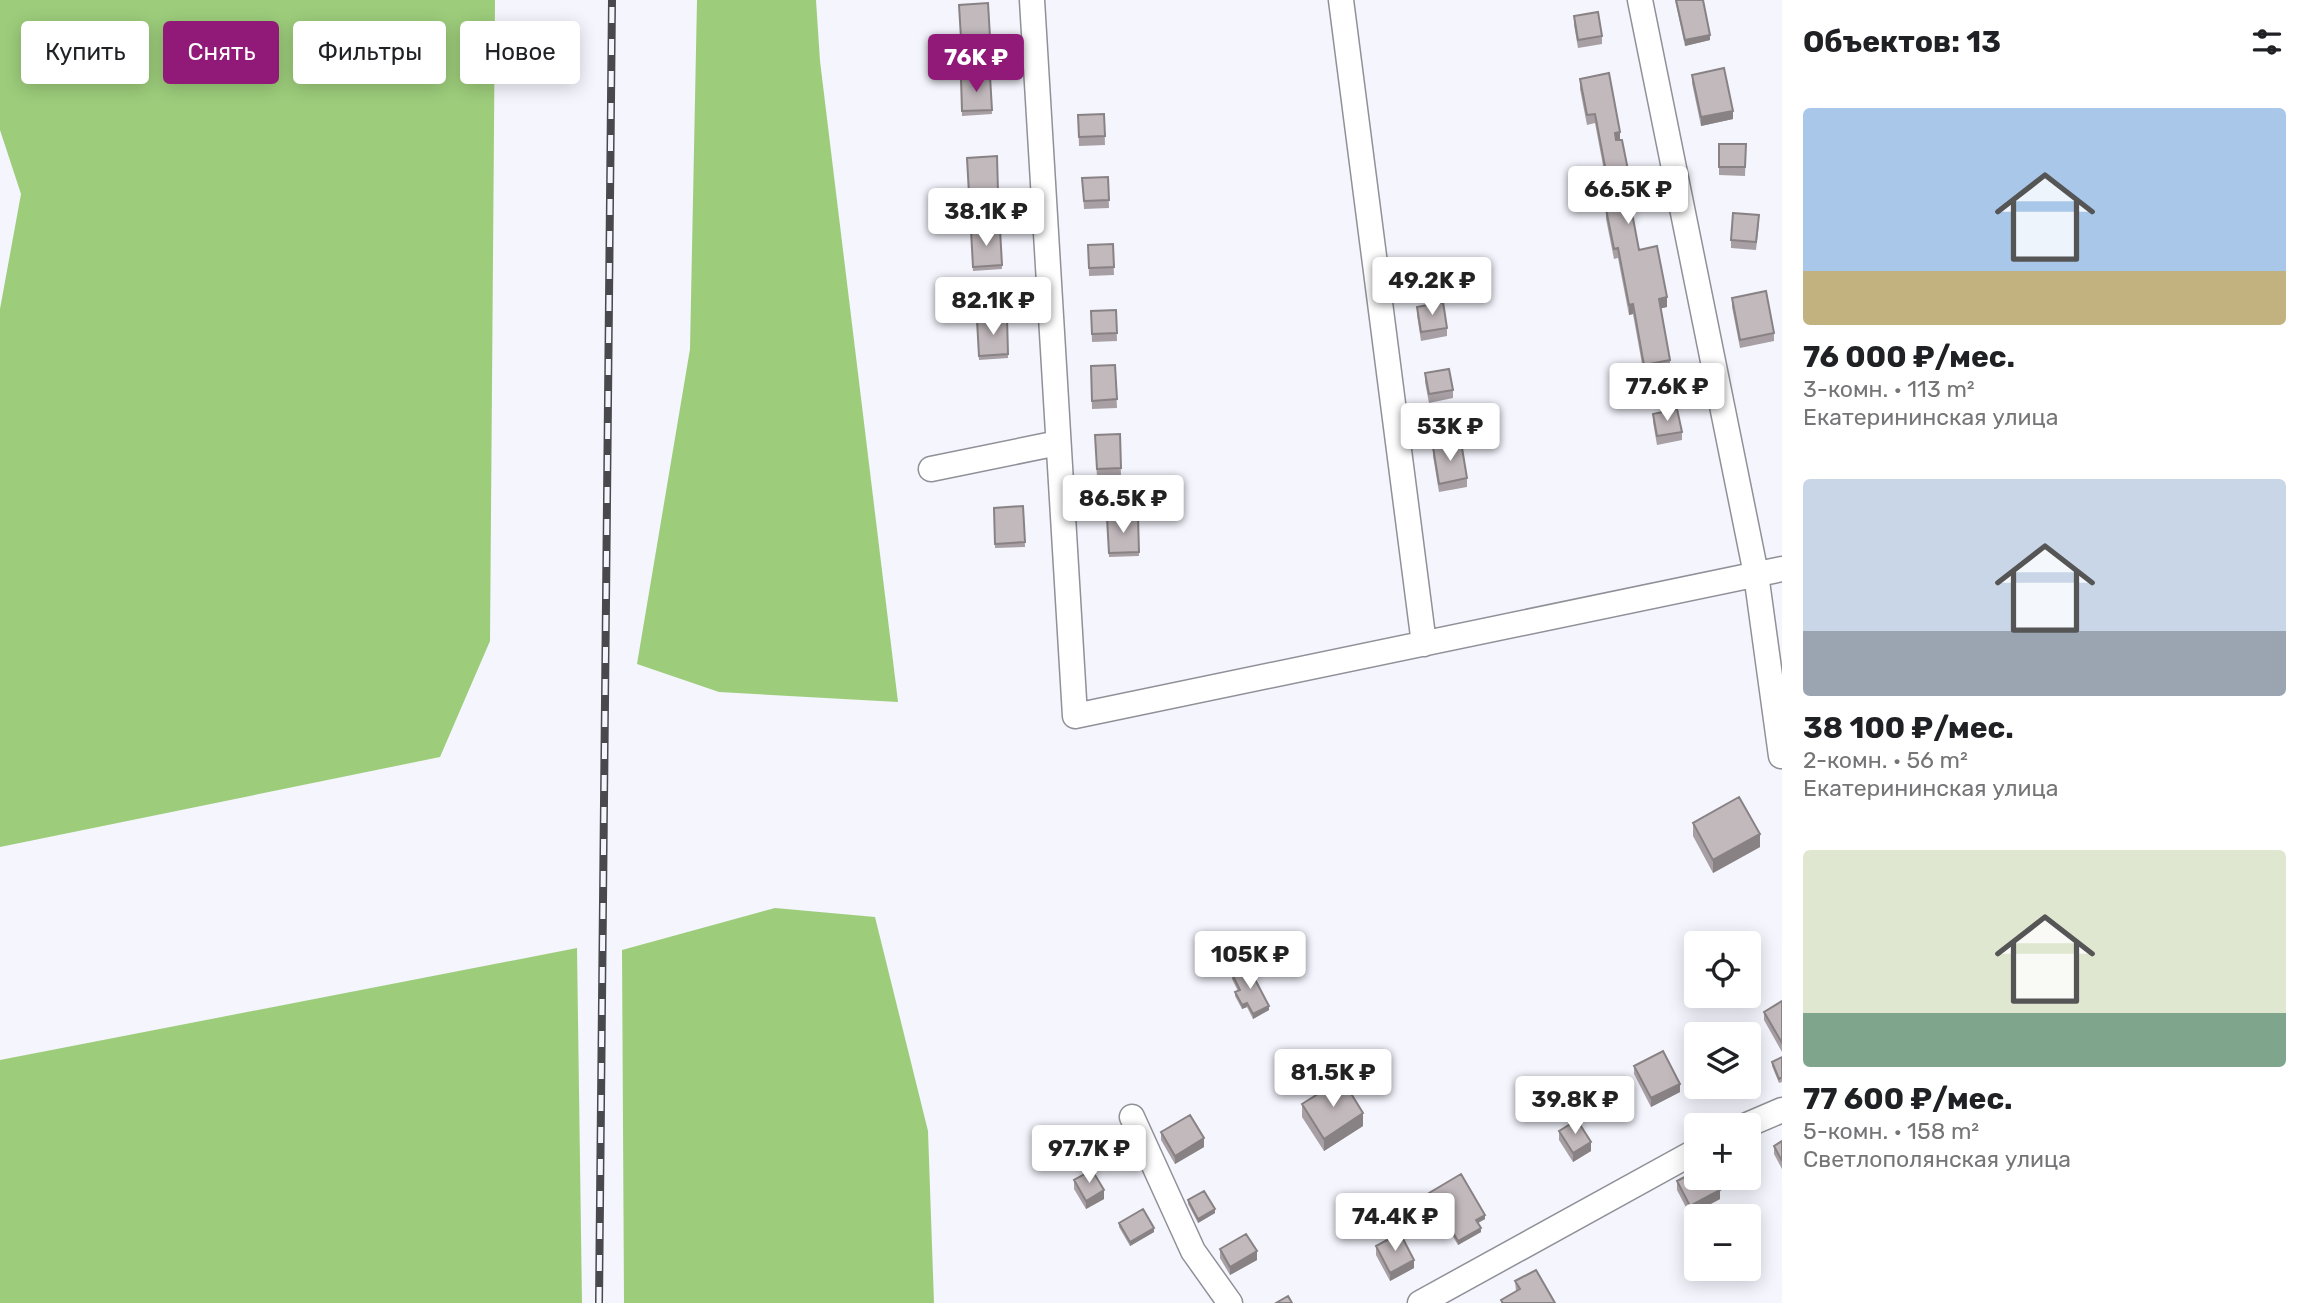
<!DOCTYPE html>
<html lang="ru">
<head>
<meta charset="utf-8">
<style>
	body { margin:0; font-family:Rubik,sans-serif; background:#f2f2f2; color:#202124; height:100vh; display:flex; flex-direction:column; font-size:26px; white-space:nowrap }
	* { box-sizing:border-box; margin:0 }
	p { font-size:23px; color:#757577 }
	.icon { flex:none; width:38px; height:38px; fill:none; stroke:currentColor; stroke-width:2; stroke-linecap:round; stroke-linejoin:round }
	.map { position:relative; flex:1; overflow:hidden }
	.panel { display:flex; flex-direction:column; background:#fff; width:525px }
	.panel>* { flex:none }
	.top-card { position:absolute; left:21px; top:21px; width:665px; height:63px; display:flex; gap:14px }
	.buttons { position:absolute; left:1684px; top:931px; display:grid; gap:14px }
	.buttons a { display:grid; place-items:center; width:77px; height:77px; border-radius:7px; background:#fff; box-shadow:0 4px 18px #0003; font-size:35px }
	.price { position:absolute; translate:-50% -60px; padding:0 16px; border-radius:7px; background:#fff; color:#222; font-size:23px; line-height:46px; filter:drop-shadow(0 2px 4px #0008) }
	.price::after { content:''; position:absolute; left:50%; top:42px; width:21px; height:16px; margin-left:-10px; background:inherit; clip-path:polygon(0 0,100% 0,50% 100%) }
	.price.on { background:#911977; color:#fff }
	ul { padding:0; list-style:none }
	li { display:grid; align-content:center; gap:14px; height:371px; padding:0 21px }
	li span { display:grid; place-items:center; height:217px; border-radius:7px; color:#555 }
	li>.icon { margin-inline-start:auto }
	span .icon { width:126px; height:126px; fill:#fffc; stroke-width:1 }
	li b { font-size:30px }
	h2 { display:flex; justify-content:space-between; align-items:center; height:84px; padding:0 21px; font-size:30px }
	.chip { padding:0 24px; border-radius:7px; background:#fff; box-shadow:0 4px 18px #0003; font-size:24px; line-height:63px }
	.chip.on { background:#911977; color:#fff }
	main { display:flex; flex:1; min-height:0 }
	.map>svg:first-child { display:block }
	.forest { fill:#9dcd7b }
	.lines { fill:none; stroke-linecap:round; stroke-linejoin:round }
	.minor-casing { stroke:#909098; stroke-width:27 }
	.minor { stroke:#fff; stroke-width:24 }
	.rail-casing { stroke:#49494d; stroke-width:8 }
	.rail { stroke:#f4f5fd; stroke-width:5; stroke-dasharray:16; stroke-linecap:butt }
	.wall { fill:#a79fa3 }
	.shaded-wall { fill:#888284 }
	.building { fill:#c2b9bd; stroke:#888284; stroke-width:2 }
</style>
</head>
<body>
<main>
<div class="map">
<svg width="1782" height="1303" viewBox="0 0 1782 1303">
	<rect width="100%" height="100%" fill="#f4f5fd"/>
	<path class="forest" d="M 0,0 L 495,0 L 490,641 L 440,757 L 0,847 L 0,309 L 21,194 L 0,130 Z
		M 697,0 L 816,0 L 820,61 L 898,702 L 719,692 L 637,664 L 690,349 Z
		M 775,908 L 875,917 L 928,1131 L 934,1303 L 624,1303 L 622,950 Z
		M 577,948 L 582,1303 L 0,1303 L 0,1060 Z"/>
	<g class="lines">
		<defs>
			<path id="minor" d="M 1032,0 L 1075,716 L 1782,569
				M 1341,0 L 1424,644
				M 1640,0 L 1756,574 L 1781,756
				M 931,469 L 1058,443
				M 1132,1117 L 1193,1251 L 1230,1303
				M 1747,1125 L 1782,1110
				M 1420,1303 L 1696,1151"/>
		</defs>
		<use href="#minor" class="minor-casing"/>
		<use href="#minor" class="minor"/>
		<defs>
			<path id="rail" d="M 599,1303 L 612,0"/>
		</defs>
		<use href="#rail" class="rail-casing"/>
		<use href="#rail" class="rail"/>
	</g>
	<path class="wall" d="M 1675,0 L 1703,0 L 1710,40 L 1685,46 Z
		M 988,3 L 990,41 L 961,43 L 959,5 Z
		M 1574,16 L 1602,36 L 1602,44 L 1578,48 L 1574,25 Z
		M 1692,75 L 1733,119 L 1701,126 L 1692,83 Z
		M 990,76 L 992,114 L 962,116 L 961,78 Z
		M 1580,79 L 1620,140 L 1629,175 L 1629,185 L 1626,185 L 1639,250 L 1667,307 L 1661,308 L 1670,360 L 1670,370 L 1644,375 L 1633,314 L 1629,315 L 1618,258 L 1614,259 L 1606,219 L 1606,209 L 1611,208 L 1595,123 L 1587,125 L 1580,89 Z
		M 1104,114 L 1105,145 L 1079,146 L 1078,115 Z
		M 1719,144 L 1746,144 L 1745,176 L 1719,175 Z
		M 997,156 L 998,196 L 969,198 L 967,158 Z
		M 1108,177 L 1109,208 L 1084,209 L 1082,178 Z
		M 1759,224 L 1756,250 L 1731,248 L 1731,240 Z
		M 1000,229 L 1002,269 L 973,271 L 971,230 Z
		M 1113,244 L 1114,275 L 1089,276 L 1088,245 Z
		M 1732,298 L 1774,333 L 1774,341 L 1740,348 L 1732,307 Z
		M 1417,307 L 1447,328 L 1447,336 L 1421,341 L 1417,315 Z
		M 1116,310 L 1117,341 L 1092,342 L 1091,311 Z
		M 1007,318 L 1008,358 L 979,360 L 977,320 Z
		M 1115,365 L 1117,408 L 1092,409 L 1091,366 Z
		M 1425,373 L 1453,390 L 1453,398 L 1429,403 L 1425,382 Z
		M 1653,414 L 1682,432 L 1682,440 L 1657,445 L 1653,422 Z
		M 1120,434 L 1121,477 L 1097,478 L 1095,435 Z
		M 1433,447 L 1467,478 L 1467,487 L 1439,492 L 1433,456 Z
		M 1023,506 L 1025,547 L 995,548 L 994,508 Z
		M 1138,517 L 1139,556 L 1109,557 L 1107,518 Z
		M 1693,823 L 1760,847 L 1713,873 L 1693,836 Z
		M 1232,974 L 1269,1010 L 1253,1019 L 1247,1007 L 1242,1009 L 1235,996 L 1235,992 L 1238,991 L 1232,979 Z
		M 1782,1001 L 1782,1052 L 1764,1020 L 1764,1012 Z
		M 1782,1057 L 1782,1082 L 1779,1083 L 1772,1066 L 1772,1062 Z
		M 1634,1066 L 1680,1092 L 1651,1107 L 1634,1074 Z
		M 1302,1104 L 1363,1126 L 1324,1151 L 1302,1117 Z
		M 1559,1131 L 1591,1151 L 1573,1162 L 1559,1140 Z
		M 1161,1132 L 1204,1147 L 1175,1164 L 1161,1140 Z
		M 1782,1141 L 1782,1169 L 1774,1154 L 1774,1146 Z
		M 1074,1180 L 1104,1199 L 1086,1209 L 1074,1189 Z
		M 1677,1181 L 1720,1199 L 1690,1215 L 1677,1190 Z
		M 1429,1193 L 1485,1219 L 1478,1223 L 1481,1232 L 1458,1245 L 1429,1197 Z
		M 1188,1200 L 1215,1213 L 1198,1223 L 1188,1204 Z
		M 1119,1223 L 1154,1232 L 1130,1246 L 1119,1227 Z
		M 1376,1246 L 1414,1268 L 1390,1281 L 1376,1255 Z
		M 1220,1249 L 1257,1260 L 1230,1275 L 1220,1258 Z
		M 1515,1281 L 1555,1303 L 1501,1303 L 1501,1300 L 1516,1291 Z"/>
	<path class="shaded-wall" d="M 1710,35 L 1710,40 L 1685,46 L 1685,40 Z
		M 1733,111 L 1733,119 L 1701,126 L 1701,117 Z
		M 1620,132 L 1620,142 L 1615,143 L 1615,133 Z
		M 1667,297 L 1667,307 L 1659,309 L 1659,299 Z
		M 1633,304 L 1633,314 L 1629,315 L 1629,305 Z
		M 1760,834 L 1760,847 L 1713,873 L 1713,860 Z
		M 1247,1003 L 1247,1007 L 1242,1009 L 1242,1005 Z
		M 1269,1006 L 1269,1010 L 1253,1019 L 1253,1014 Z
		M 1680,1084 L 1680,1092 L 1651,1107 L 1651,1098 Z
		M 1363,1113 L 1363,1126 L 1324,1151 L 1324,1139 Z
		M 1204,1138 L 1204,1147 L 1175,1164 L 1175,1156 Z
		M 1591,1142 L 1591,1151 L 1573,1162 L 1573,1153 Z
		M 1104,1190 L 1104,1199 L 1086,1209 L 1086,1201 Z
		M 1720,1190 L 1720,1199 L 1690,1215 L 1690,1206 Z
		M 1215,1209 L 1215,1213 L 1198,1223 L 1198,1219 Z
		M 1485,1215 L 1485,1219 L 1476,1224 L 1476,1220 Z
		M 1154,1228 L 1154,1232 L 1130,1246 L 1130,1242 Z
		M 1481,1228 L 1481,1232 L 1458,1245 L 1458,1241 Z
		M 1257,1251 L 1257,1260 L 1230,1275 L 1230,1267 Z
		M 1414,1260 L 1414,1268 L 1390,1281 L 1390,1273 Z"/>
	<path class="building" d="M 1676,0 L 1703,0 L 1710,35 L 1685,40 Z
		M 988,3 L 990,37 L 961,38 L 959,5 Z
		M 1598,12 L 1602,36 L 1578,40 L 1574,16 Z
		M 1724,68 L 1733,111 L 1701,117 L 1692,75 Z
		M 1609,73 L 1620,132 L 1615,133 L 1616,140 L 1622,140 L 1629,175 L 1625,176 L 1639,250 L 1657,246 L 1667,297 L 1659,299 L 1670,360 L 1644,365 L 1633,304 L 1629,305 L 1618,248 L 1614,249 L 1606,209 L 1613,208 L 1595,114 L 1587,115 L 1580,79 Z
		M 990,76 L 992,110 L 962,111 L 961,78 Z
		M 1104,114 L 1105,136 L 1079,137 L 1078,115 Z
		M 1719,144 L 1746,144 L 1745,167 L 1719,167 Z
		M 997,156 L 998,192 L 969,194 L 967,158 Z
		M 1108,177 L 1109,200 L 1084,201 L 1082,178 Z
		M 1733,213 L 1759,215 L 1756,242 L 1731,240 Z
		M 1000,229 L 1002,265 L 973,267 L 971,230 Z
		M 1113,244 L 1114,267 L 1089,268 L 1088,245 Z
		M 1766,291 L 1774,333 L 1740,340 L 1732,298 Z
		M 1443,302 L 1447,328 L 1421,332 L 1417,307 Z
		M 1116,310 L 1117,333 L 1092,334 L 1091,311 Z
		M 1007,318 L 1008,354 L 979,356 L 977,320 Z
		M 1115,365 L 1117,399 L 1092,401 L 1091,366 Z
		M 1449,369 L 1453,390 L 1429,394 L 1425,373 Z
		M 1677,409 L 1682,432 L 1657,436 L 1653,414 Z
		M 1120,434 L 1121,468 L 1097,469 L 1095,435 Z
		M 1461,442 L 1467,478 L 1439,484 L 1433,447 Z
		M 1023,506 L 1025,542 L 995,544 L 994,508 Z
		M 1138,517 L 1139,552 L 1109,553 L 1107,518 Z
		M 1739,797 L 1760,834 L 1713,860 L 1693,823 Z
		M 1248,966 L 1269,1006 L 1253,1014 L 1247,1003 L 1242,1005 L 1235,992 L 1240,990 L 1232,974 Z
		M 1782,1001 L 1782,1043 L 1764,1012 Z
		M 1663,1051 L 1680,1084 L 1651,1098 L 1634,1066 Z
		M 1782,1057 L 1782,1077 L 1779,1079 L 1772,1062 Z
		M 1342,1079 L 1363,1113 L 1324,1139 L 1302,1104 Z
		M 1190,1115 L 1204,1138 L 1175,1156 L 1161,1132 Z
		M 1577,1120 L 1591,1142 L 1573,1153 L 1559,1131 Z
		M 1782,1141 L 1782,1161 L 1774,1146 Z
		M 1092,1170 L 1104,1190 L 1086,1201 L 1074,1180 Z
		M 1696,1171 L 1696,1178 L 1713,1178 L 1720,1190 L 1690,1206 L 1677,1181 Z
		M 1461,1174 L 1485,1215 L 1476,1220 L 1481,1228 L 1458,1241 L 1429,1193 Z
		M 1204,1191 L 1215,1209 L 1198,1219 L 1188,1200 Z
		M 1143,1209 L 1154,1228 L 1130,1242 L 1119,1223 Z
		M 1400,1233 L 1414,1260 L 1390,1273 L 1376,1246 Z
		M 1246,1234 L 1257,1251 L 1230,1267 L 1220,1249 Z
		M 1536,1270 L 1555,1303 L 1503,1303 L 1501,1300 L 1520,1289 L 1515,1281 Z
		M 1288,1296 L 1292,1303 L 1276,1303 Z"/>
</svg>
<div class="buttons">
<a><svg class="icon" aria-label="locate" viewBox="0 0 24 24"><circle cx="12" cy="12" r="6"/><path d="M12 2v4M12 18v4M2 12h4M18 12h4"/></svg></a>
<a><svg class="icon" aria-label="layers" viewBox="0 0 24 24"><path d="M12 4l9 5-9 5-9-5zM3 14l9 5 9-5"/></svg></a>
<a>+</a>
<a>−</a>
</div>
<b class="price on" style="left:976px;top:94px">76K ₽</b>
<b class="price" style="left:1628px;top:226px">66.5K ₽</b>
<b class="price" style="left:986px;top:248px">38.1K ₽</b>
<b class="price" style="left:1432px;top:317px">49.2K ₽</b>
<b class="price" style="left:993px;top:337px">82.1K ₽</b>
<b class="price" style="left:1667px;top:423px">77.6K ₽</b>
<b class="price" style="left:1450px;top:463px">53K ₽</b>
<b class="price" style="left:1123px;top:535px">86.5K ₽</b>
<b class="price" style="left:1250px;top:991px">105K ₽</b>
<b class="price" style="left:1333px;top:1109px">81.5K ₽</b>
<b class="price" style="left:1575px;top:1136px">39.8K ₽</b>
<b class="price" style="left:1089px;top:1185px">97.7K ₽</b>
<b class="price" style="left:1395px;top:1253px">74.4K ₽</b>
<div class="top-card">
<a class="chip">Купить</a>
<a class="chip on">Снять</a>
<a class="chip">Фильтры</a>
<a class="chip">Новое</a>
</div>
</div>
<section class="panel">
<h2>Объектов: 13<svg class="icon" aria-label="filters" viewBox="0 0 24 24"><path d="M4 7h16M4 17h16"/><circle cx="9" cy="7" r="2"/><circle cx="15" cy="17" r="2"/></svg></h2>
<ul>
<li><span style="background:linear-gradient(#a9c7e8 75%,#c2b280 0)"><svg class="icon" aria-label="home" viewBox="0 0 24 24"><path d="M3 11l9-7 9 7M6 9v11h12V9"/></svg></span><div><b>76 000 ₽/мес.</b><p>3-комн. · 113 m²</p><p>Екатерининская улица</p></div></li>
<li><span style="background:linear-gradient(#c9d6e8 70%,#9aa5b1 0)"><svg class="icon" aria-label="home" viewBox="0 0 24 24"><path d="M3 11l9-7 9 7M6 9v11h12V9"/></svg></span><div><b>38 100 ₽/мес.</b><p>2-комн. · 56 m²</p><p>Екатерининская улица</p></div></li>
<li><span style="background:linear-gradient(#dfe7d0 75%,#7fa58c 0)"><svg class="icon" aria-label="home" viewBox="0 0 24 24"><path d="M3 11l9-7 9 7M6 9v11h12V9"/></svg></span><div><b>77 600 ₽/мес.</b><p>5-комн. · 158 m²</p><p>Светлополянская улица</p></div></li>
</ul>
</section>
</main>
</body>
</html>
